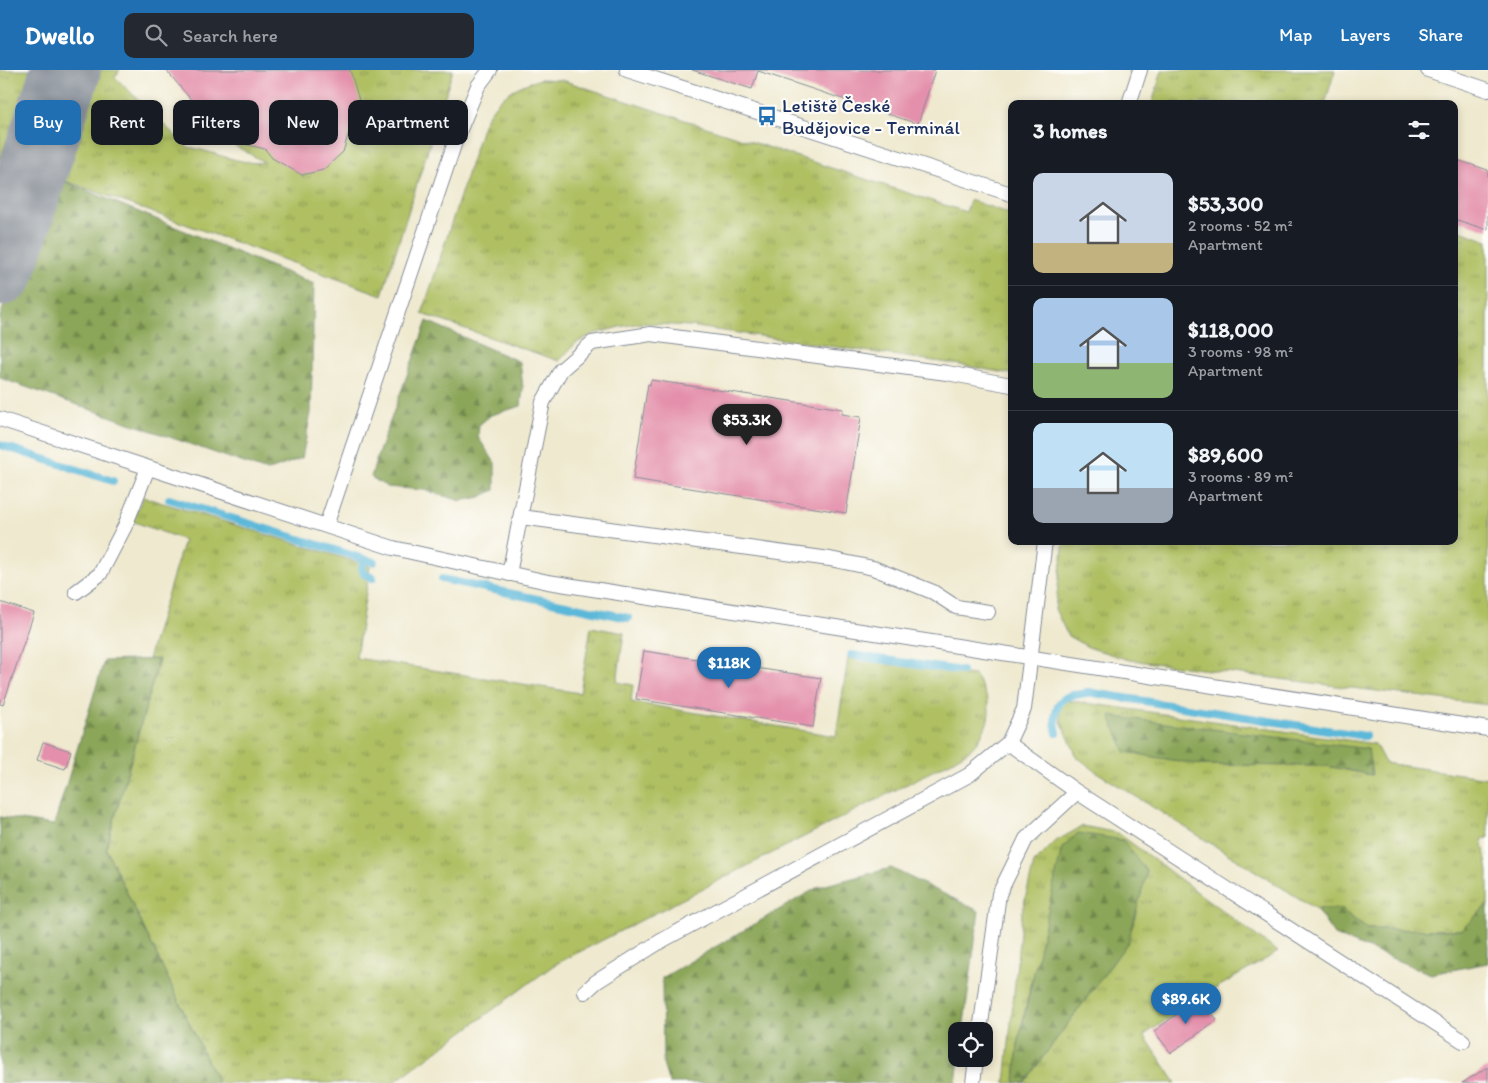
<!DOCTYPE html>
<html lang="en">
<head>
<meta charset="utf-8">
<style>
	body { margin:0; font-family:Itim,sans-serif; background:#242831; color:#f1f3f6; height:100vh; display:flex; flex-direction:column; font-size:19px; white-space:nowrap }
	* { box-sizing:border-box; margin:0 }
	p { font-size:16px; color:#9ea1a6 }
	.icon { flex:none; width:28px; height:28px; fill:none; stroke:currentColor; stroke-width:2; stroke-linecap:round; stroke-linejoin:round }
	.map { position:relative; flex:1; overflow:hidden }
	.side { position:absolute; left:1008px; top:30px; width:450px; height:445px; display:flex; flex-direction:column; background:#171b24; border-radius:10px; box-shadow:0 2px 8px #0003 }
	.side>* { flex:none }
	.guide { position:absolute; left:15px; top:30px; width:475px; height:45px; display:flex; gap:10px }
	.buttons { position:absolute; left:948px; top:952px; display:grid; gap:10px }
	.buttons a { display:grid; place-items:center; width:45px; height:45px; border-radius:10px; background:#171b24; box-shadow:0 2px 8px #0003; font-size:25px }
	.price { position:absolute; translate:-50% -42px; padding:0 11px; border-radius:18px; background:#1f6fb2; color:#fff; font-size:16px; line-height:32px; filter:drop-shadow(0 1px 2px #0008) }
	.price::after { content:''; position:absolute; left:50%; top:30px; width:15px; height:11px; margin-left:-8px; background:inherit; clip-path:polygon(0 0,100% 0,50% 100%) }
	.price.active { background:#222; color:#fff }
	ul { padding:0; list-style:none }
	li { display:flex; align-items:center; gap:15px; height:125px; padding:0 25px }
	li+li { border-top:1px solid #363941 }
	li span { display:grid; place-items:center; flex:none; width:140px; height:100px; border-radius:10px; color:#555 }
	li>.icon { margin-inline-start:auto }
	span .icon { width:60px; height:60px; fill:#fffc; stroke-width:1 }
	li b { font-size:21px }
	h2 { display:flex; justify-content:space-between; align-items:center; height:60px; padding:0 25px; font-size:21px }
	.pill { padding:0 18px; border-radius:10px; background:#171b24; box-shadow:0 2px 8px #0003; font-size:18px; line-height:45px }
	.pill.active { background:#1f6fb2; color:#fff }
	header { display:flex; align-items:center; gap:30px; box-sizing:border-box; height:70px; padding:0 25px; background:#1f6fb2; color:#fff }
	header strong { font-size:24px }
	nav { display:flex; gap:28px; margin-inline-start:auto; font-size:18px }
	.search { width:350px; height:45px; background:#242831; display:flex; align-items:center; gap:12px; box-sizing:border-box; padding:0 18px; border-radius:10px; color:#9ea1a6; font-size:19px }
	.map>svg:first-child { display:block }
	.grass { fill:url(#grass-tufts); stroke:#657760; fill-rule:evenodd }
	.forest { fill:url(#forest-firs); stroke:#536a5b }
	.lines { fill:none; stroke-linecap:round; stroke-linejoin:round }
	.stream { stroke:#5bb8d9; stroke-width:8 }
	.taxiway { stroke:#858c96; stroke-width:70 }
	.building { fill:#e490ac }
	.lane-casing { stroke:#858c96; stroke-width:16 }
	.lane { stroke:#fff; stroke-width:14 }
	.labels { text-anchor:middle; stroke-width:4.5; stroke-linejoin:round; paint-order:stroke }
	.poi-label { font-size:19px; fill:#1b2f5e; stroke:#fdfcf7; text-anchor:start }
</style>
</head>
<body>
<header>
<strong>Dwello</strong>
<div class="search"><svg class="icon" aria-label="search" viewBox="0 0 24 24"><circle cx="10" cy="10" r="6"/><path d="M15 15l6 6"/></svg>Search here</div>
<nav><a>Map</a><a>Layers</a><a>Share</a></nav>
</header>
<div class="map">
<svg width="1488" height="1013" viewBox="0 0 1488 1013">
	<defs>
		<pattern id="grass-tufts" width="24" height="20" patternUnits="userSpaceOnUse" patternTransform="scale(1.25)"><rect width="24" height="20" fill="#afbf62"/><path d="M3 7l-1-3M5 7V3M7 7l1-3M15 17l-1-3M17 17v-4M19 17l1-3" fill="none" stroke="#8e9c54"/></pattern>
		<pattern id="forest-firs" width="22" height="20" patternUnits="userSpaceOnUse" patternTransform="scale(1.25)"><rect width="22" height="20" fill="#8ba658"/><path d="M5 1l3.5 6h-7zM16 11l3.5 6h-7z" fill="#71884c"/></pattern>
	</defs>
	<rect width="100%" height="100%" fill="#fdfcf7"/>
	<filter id="ink" filterUnits="userSpaceOnUse"><feTurbulence type="fractalNoise" baseFrequency=".02" numOctaves="2"/><feDisplacementMap in="SourceGraphic" scale="10" xChannelSelector="R" yChannelSelector="G"/><feConvolveMatrix kernelMatrix="1 2 1 2 8 2 1 2 1" color-interpolation-filters="sRGB"/></filter>
	<filter id="wash" filterUnits="userSpaceOnUse"><feTurbulence type="fractalNoise" baseFrequency=".0096" numOctaves="4" result="noise"/><feDisplacementMap in="SourceGraphic" scale="20" xChannelSelector="R" yChannelSelector="G"/><feGaussianBlur stdDeviation="1.12" result="paint"/><feColorMatrix in="noise" values="0 0 0 0 0 0 0 0 0 0 0 0 0 0 0 0 0 1.4 0 .05"/><feComposite in="paint" operator="in"/></filter>
	<g filter="url(#wash)">
		<rect width="100%" height="100%" fill="#efe9cf"/>
		<path class="grass" d="M 0,0 L 48,0 L 9,134 L 0,133 Z
			M 82,0 L 120,0 L 115,7 L 187,77 C 211,80 241,96 264,92 L 209,61 L 226,45 L 187,0 L 453,0 L 382,225 L 49,105 Z
			M 1162,0 L 1335,0 L 1325,34 L 1152,34 Z
			M 541,9 L 562,10 L 966,142 L 970,130 L 1011,144 L 1011,304 L 955,294 L 689,256 L 641,253 L 619,257 L 594,264 L 576,273 L 559,291 L 422,244 L 483,55 C 495,28 514,16 541,9 Z
			M 1454,159 L 1488,171 L 1488,635 L 1129,590 L 1088,577 L 1068,566 L 1055,539 L 1064,471 L 1454,471 Z
			M 143,427 L 370,496 L 356,588 L 580,623 L 591,557 L 624,563 L 617,612 L 633,615 L 631,632 L 836,666 L 848,588 L 974,605 C 989,625 995,643 981,666 C 978,670 975,675 972,678 C 966,683 958,687 952,691 L 554,895 L 393,1013 L 218,1013 L 106,779 L 159,590 L 148,589 L 184,470 L 132,451 Z
			M 1058,629 L 1375,674 L 1385,693 L 1488,708 L 1488,768 L 1482,769 L 1488,801 L 1488,834 L 1462,860 L 1367,859 L 1341,839 L 1316,839 L 1098,703 L 1077,687 L 1061,651 ZM 1368,679 L 1371,705 L 1327,696 L 1201,695 Z
			M 1083,756 L 1118,763 L 1278,882 L 1201,927 L 1144,965 L 1176,1013 L 1024,1013 L 1128,872 L 1032,908 L 1018,974 L 1015,1013 L 1005,1013 L 1022,842 L 1034,793 L 1056,771 Z"/>
		<path class="forest" d="M 49,105 L 314,214 L 311,343 L 302,388 L 267,401 L 0,308 L 0,247 Z
			M 427,251 L 520,292 L 523,318 L 521,336 L 491,345 L 479,355 L 478,367 L 495,393 L 495,420 L 480,427 L 461,431 L 424,420 L 387,417 L 371,407 L 378,384 Z
			M 159,589 L 106,779 L 218,1013 L 0,1013 L 0,747 L 54,755 L 104,591 Z
			M 1110,646 L 1368,679 L 1372,705 L 1327,696 L 1201,695 L 1125,682 Z
			M 1078,763 L 1123,770 L 1147,802 L 1128,872 L 1024,1013 L 1015,1013 L 1018,974 L 1062,778 Z
			M 891,798 L 979,841 L 963,961 L 956,961 L 956,989 L 959,989 L 956,1013 L 669,1013 L 663,994 L 662,908 L 818,817 Z
			M 1488,834 L 1488,893 L 1431,904 L 1334,865 L 1316,839 L 1341,839 L 1367,859 L 1461,860 Z"/>
		<g class="lines">
			<path class="stream" d="M 0,375 L 113,411
				M 169,429 L 374,492
				M 364,489 L 362,499 L 364,504 L 373,508
				M 442,509 L 628,548
				M 851,585 L 962,601
				M 1087,622 L 1365,666
				M 1057,663 C 1053,647 1055,628 1074,625 C 1080,624 1085,624 1091,622"/>
			<path class="taxiway" d="M 0,201 L 66,0"/>
		</g>
		<g id="blocks">
			<path class="building" d="M 166,0 L 350,0 L 359,30 L 343,82 L 323,100 L 302,105 L 272,88 L 265,79 L 235,72 L 220,64 Z
				M 692,0 L 935,0 L 918,54 L 758,1 L 752,19 Z
				M 1454,89 L 1488,100 L 1488,160 L 1454,149 Z
				M 651,310 L 843,339 L 842,344 L 861,347 L 846,443 L 633,409 L 648,314 L 650,315 Z
				M 0,532 L 34,543 L 3,635 L 0,634 Z
				M 644,581 L 821,608 L 813,657 L 636,629 Z
				M 43,672 L 71,681 L 65,699 L 37,690 Z
				M 1201,927 L 1217,950 L 1171,983 L 1154,961 Z
				M 1488,997 L 1488,1013 L 1462,1013 Z"/>
		</g>
	</g>
	<g filter="url(#ink)">
		<use href="#blocks" fill-opacity="0" stroke="#858c96" stroke-width="1"/>
		<g class="lines">
			<defs>
				<path id="lane" d="M 627,0 L 1011,124
					M 1428,0 L 1488,20
					M 1129,34 L 1140,0
					M 0,349 L 393,478 L 548,512 L 1488,659
					M 521,447 L 830,489 L 873,498 L 933,522 L 956,537 L 988,542
					M 326,456 L 456,69 L 478,16 L 490,0
					M 509,504 L 543,332 L 561,300 L 592,273 L 651,264 L 947,303 L 1011,315
					M 76,522 L 100,504 L 125,456 L 148,398
					M 1008,673 L 1077,722 L 1463,971
					M 585,922 L 596,912 L 661,871 L 969,705 L 1008,673 L 1024,639 L 1045,471
					M 980,961 L 999,824 L 1026,769 L 1077,722
					M 973,1013 L 976,989"/>
			</defs>
			<use href="#lane" class="lane-casing"/>
			<use href="#lane" class="lane"/>
		</g>
	</g>
	<defs>
		<symbol id="bus-bare" viewBox="-9 -9 18 18"><path d="M-5-6H5V4H4V6H2V4H-2V6H-4V4H-5ZM-3.5-4V0h7V-4ZM-3.5 1.2v1.5H-2V1.2ZM2 1.2v1.5H3.5V1.2Z" fill="#1f6fb2" stroke="#fdfcf7" stroke-width="2.5" paint-order="stroke"/></symbol>
	</defs>
	<g fill-rule="evenodd">
		<use href="#bus-bare" x="753" y="32" width="28" height="28"/>
	</g>
	<g class="labels">
		<g class="poi-label">
			<text x="782" y="42">Letiště České<tspan x="782" dy="22">Budějovice - Terminál</tspan></text>
		</g>
	</g>
</svg>
<div class="buttons">
<a><svg class="icon" aria-label="locate" viewBox="0 0 24 24"><circle cx="12" cy="12" r="6"/><path d="M12 2v4M12 18v4M2 12h4M18 12h4"/></svg></a>
</div>
<b class="price active" style="left:747px;top:376px">$53.3K</b>
<b class="price" style="left:729px;top:619px">$118K</b>
<b class="price" style="left:1186px;top:955px">$89.6K</b>
<div class="guide">
<a class="pill active">Buy</a>
<a class="pill">Rent</a>
<a class="pill">Filters</a>
<a class="pill">New</a>
<a class="pill">Apartment</a>
</div>
<section class="side">
<h2>3 homes<svg class="icon" aria-label="filters" viewBox="0 0 24 24"><path d="M4 7h16M4 17h16"/><circle cx="9" cy="7" r="2"/><circle cx="15" cy="17" r="2"/></svg></h2>
<ul>
<li><span style="background:linear-gradient(#c9d6e8 70%,#c2b280 0)"><svg class="icon" aria-label="home" viewBox="0 0 24 24"><path d="M3 11l9-7 9 7M6 9v11h12V9"/></svg></span><div><b>$53,300</b><p>2 rooms · 52 m²</p><p>Apartment</p></div></li>
<li><span style="background:linear-gradient(#a9c7e8 65%,#8fb573 0)"><svg class="icon" aria-label="home" viewBox="0 0 24 24"><path d="M3 11l9-7 9 7M6 9v11h12V9"/></svg></span><div><b>$118,000</b><p>3 rooms · 98 m²</p><p>Apartment</p></div></li>
<li><span style="background:linear-gradient(#bfe0f5 65%,#9aa5b1 0)"><svg class="icon" aria-label="home" viewBox="0 0 24 24"><path d="M3 11l9-7 9 7M6 9v11h12V9"/></svg></span><div><b>$89,600</b><p>3 rooms · 89 m²</p><p>Apartment</p></div></li>
</ul>
</section>
</div>
</body>
</html>
